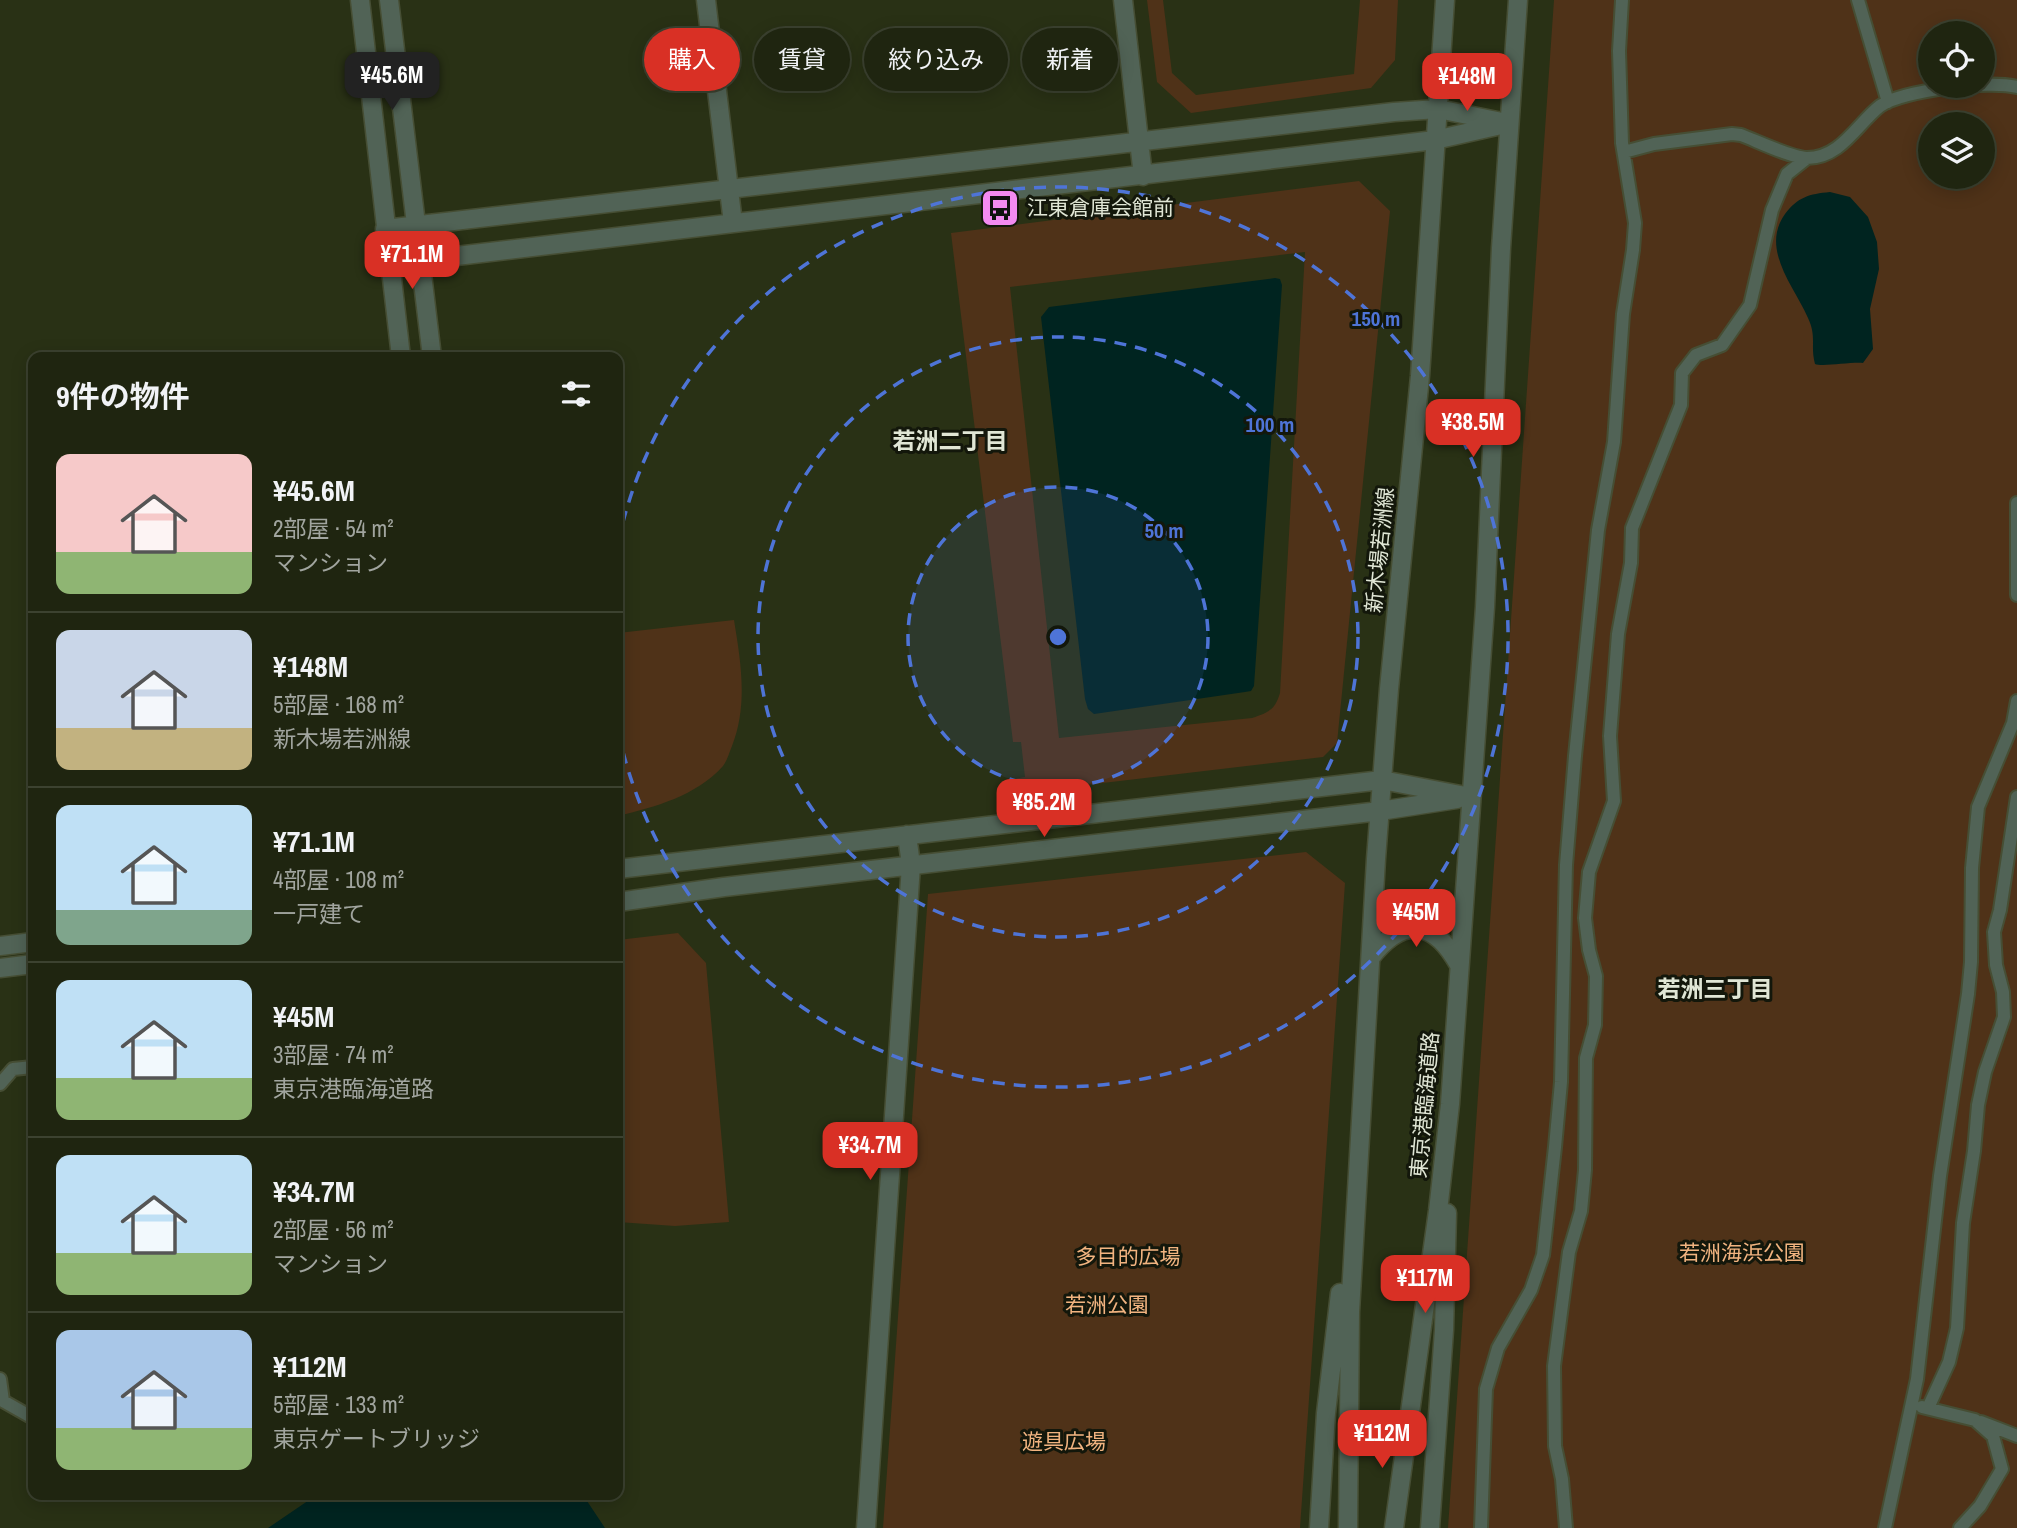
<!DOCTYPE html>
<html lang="ja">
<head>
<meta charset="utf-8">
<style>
	body { margin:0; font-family:"Archivo Narrow","Noto Sans JP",sans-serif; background:#272d19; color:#f1f3f6; height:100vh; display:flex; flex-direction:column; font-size:26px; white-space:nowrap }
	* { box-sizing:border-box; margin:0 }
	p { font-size:23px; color:#a1a59f }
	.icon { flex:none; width:38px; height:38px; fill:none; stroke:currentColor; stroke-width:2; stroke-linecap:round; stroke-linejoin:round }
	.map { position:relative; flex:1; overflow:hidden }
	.side { position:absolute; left:28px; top:352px; width:595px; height:1148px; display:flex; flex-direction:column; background:#1f2510; border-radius:14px; box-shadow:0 4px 18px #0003,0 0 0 2px #3c4230 }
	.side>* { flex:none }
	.banner { position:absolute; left:644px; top:28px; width:665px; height:63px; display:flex; gap:14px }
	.tools { position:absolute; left:1918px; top:21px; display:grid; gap:14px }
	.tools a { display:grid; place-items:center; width:77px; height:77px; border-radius:50%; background:#1f2510; box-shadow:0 4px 18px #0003,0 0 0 2px #3c4230; font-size:35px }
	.price { position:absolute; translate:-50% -60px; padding:0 16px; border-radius:14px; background:#d93025; color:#fff; font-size:23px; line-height:46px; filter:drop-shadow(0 2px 4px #0008) }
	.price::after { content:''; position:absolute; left:50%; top:42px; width:21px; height:16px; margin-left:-10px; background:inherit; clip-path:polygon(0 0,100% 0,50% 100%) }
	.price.current { background:#222; color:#fff }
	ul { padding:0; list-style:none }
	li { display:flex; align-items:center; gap:21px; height:175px; padding:0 28px }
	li+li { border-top:2px solid #3c4230 }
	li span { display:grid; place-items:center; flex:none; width:196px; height:140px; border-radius:14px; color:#555 }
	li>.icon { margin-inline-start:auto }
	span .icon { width:84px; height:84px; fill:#fffc; stroke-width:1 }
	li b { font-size:30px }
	h2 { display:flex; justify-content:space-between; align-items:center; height:84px; padding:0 28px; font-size:30px }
	.pill { padding:0 24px; border-radius:32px; background:#1f2510; box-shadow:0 4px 18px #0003,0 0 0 2px #3c4230; font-size:24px; line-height:63px }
	.pill.current { background:#d93025; color:#fff }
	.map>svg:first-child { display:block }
	.green { fill:#4f3218; fill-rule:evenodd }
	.water { fill:#002420 }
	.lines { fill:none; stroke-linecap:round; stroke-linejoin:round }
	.service-casing { stroke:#464e34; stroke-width:16 }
	.tertiary-casing { stroke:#464e34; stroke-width:21 }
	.service { stroke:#516356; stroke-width:12 }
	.tertiary { stroke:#516356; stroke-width:18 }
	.ring { fill:none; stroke:#4e74d7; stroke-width:3.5; stroke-dasharray:12 9 }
	.labels { text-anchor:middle; stroke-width:6; stroke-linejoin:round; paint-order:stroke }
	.poi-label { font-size:21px; fill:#e0e6d5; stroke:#13170b; text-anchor:start }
	.street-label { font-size:21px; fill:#e0e6d5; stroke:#13170b }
	.park-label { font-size:21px; fill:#f2b480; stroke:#13170b }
	.neighbourhood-label { font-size:23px; font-weight:bold; fill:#e0e6d5; stroke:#13170b }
	.centre { fill:#4e74d7; stroke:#13170b; stroke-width:3.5 }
	.ring-label { font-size:21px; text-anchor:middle; font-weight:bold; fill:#4e74d7; stroke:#13170b; stroke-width:6; stroke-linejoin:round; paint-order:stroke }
</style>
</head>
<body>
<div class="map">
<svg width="2017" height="1528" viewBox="0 0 2017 1528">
	<rect width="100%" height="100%" fill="#293115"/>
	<path class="green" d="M 1147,0 L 1163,0 L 1172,73 L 1196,95 L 1354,74 L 1360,0 L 1398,0 L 1395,60 L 1371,88 L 1191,113 L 1157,82 Z
		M 1554,0 L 2017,0 L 2017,1528 L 1448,1528 ZM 1930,33 L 1983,33 L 1983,86 L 1930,86 ZM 1930,124 L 1983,124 L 1983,177 L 1930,177 Z
		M 1359,181 L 1390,211 L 1337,743 L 1323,757 L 1009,794 L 1008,780 L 1025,777 L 1021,742 L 1013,742 L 951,233 ZM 1305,252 L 1280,693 C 1275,710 1268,713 1252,718 L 1059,738 L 1010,287 Z
		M 734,620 C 741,663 748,705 732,746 C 729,753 727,761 723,766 C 696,796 655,807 618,816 L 618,633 Z
		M 1306,852 L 1345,883 L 1300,1528 L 883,1528 L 928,894 Z
		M 678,933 L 706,963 L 729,1222 L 675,1226 L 618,1222 L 618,940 Z"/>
	<path class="water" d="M 1830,192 L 1850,197 L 1868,217 L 1877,242 L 1879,269 L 1870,309 L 1873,349 L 1863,363 C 1850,362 1822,367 1815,364 C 1810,346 1817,337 1808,318 C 1794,286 1760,249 1785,214 C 1798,197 1809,194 1830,192 Z
		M 1275,278 L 1280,279 L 1282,285 L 1254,686 L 1251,691 L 1245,692 L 1094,714 L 1088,709 L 1085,699 L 1041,317 L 1049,307 Z
		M 318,1494 L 583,1495 L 605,1528 L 268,1528 Z"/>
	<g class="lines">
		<defs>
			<path id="service" d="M 1858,0 L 1888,102
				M 1624,152 L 1654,144 L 1732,134 L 1741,135 C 1757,141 1792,158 1807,158 C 1841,158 1857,124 1880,106 C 1903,90 1990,80 2017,87
				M 2017,503 L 2017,595
				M 0,1084 L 13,1069 L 33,1067
				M 0,1379 L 3,1401 L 33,1418
				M 1922,1407 L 1975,1420 L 1993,1436 L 2002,1469 L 1980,1506 L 1960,1528
				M 1928,1408 L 1949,1362 L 1957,1328 L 1963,1223 L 1974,1151 L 1978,1105 L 1985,1072 L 2004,1017 L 2003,992 L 1996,965 L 1994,932 L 2000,910 L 2017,797
				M 1981,1422 L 2017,1436
				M 1481,1528 L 1486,1389 L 1498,1348 L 1531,1290 L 1543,1255 L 1555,1147 L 1561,1082 L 1566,865 L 1575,756 L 1598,530 L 1614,442 L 1623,314 L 1633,250 L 1635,223 L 1622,143 L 1619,51 L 1622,0
				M 1566,1528 L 1562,1479 L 1555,1446 L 1554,1366 L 1569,1252 L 1581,1211 L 1585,1170 L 1586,1058 L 1595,1025 L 1596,976 L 1589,950 L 1585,918 L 1589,872 L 1614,801 L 1610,736 L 1618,634 L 1631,563 L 1632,528 L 1681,405 L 1682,373 L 1696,355 L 1722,345 L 1750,305 L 1772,210 L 1787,174 L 1807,158
				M 1885,1528 L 1917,1379 L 1940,1176 L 1968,994 L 1971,962 L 1972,868 L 1978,807 L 2013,723 L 2017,701"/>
			<path id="tertiary" d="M 360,0 L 401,357
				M 389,0 L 432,357
				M 706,0 L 733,223
				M 1123,0 L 1143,176
				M 385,229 L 1394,112 L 1438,109 L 1507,123
				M 389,264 L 1435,140 L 1501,125
				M 618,869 L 1382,780 L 1471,797
				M 618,902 L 724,887 L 1380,811 L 1457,799
				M 0,946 L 33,942
				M 1371,957 C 1404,916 1434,920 1459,965
				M 0,968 L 33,964
				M 866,1528 L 911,865 L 907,835
				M 1319,1528 L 1326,1413 L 1340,1293
				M 1348,1528 L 1350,1312 L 1376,859 L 1389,689 L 1420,376 L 1445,0
				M 1394,1528 L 1438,1211 L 1450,1104 L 1485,607 L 1501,248 L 1518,0
				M 1430,1528 L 1444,1330 L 1447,1213"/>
		</defs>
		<use href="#service" class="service-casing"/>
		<use href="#tertiary" class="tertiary-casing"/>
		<use href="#service" class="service"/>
		<use href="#tertiary" class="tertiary"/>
	</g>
	<circle cx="1058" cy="637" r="150" fill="#4e74d7" fill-opacity=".12"/>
	<g class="ring">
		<circle cx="1058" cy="637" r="150"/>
		<circle cx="1058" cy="637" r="300"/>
		<path d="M618 543A450 450 0 1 1 618 731"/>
	</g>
	<defs>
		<symbol id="bus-square" viewBox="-11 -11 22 22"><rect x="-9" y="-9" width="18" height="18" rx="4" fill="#f38af1" stroke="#13170b"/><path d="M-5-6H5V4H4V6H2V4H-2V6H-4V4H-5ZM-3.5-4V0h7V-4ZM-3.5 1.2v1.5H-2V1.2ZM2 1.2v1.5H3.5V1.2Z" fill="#111"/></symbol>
	</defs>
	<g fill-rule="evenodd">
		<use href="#bus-square" x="978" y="186" width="44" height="44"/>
	</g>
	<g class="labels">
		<g class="poi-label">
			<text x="1027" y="215">江東倉庫会館前</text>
		</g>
		<g class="street-label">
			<text transform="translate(1380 550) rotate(-84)" y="7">新木場若洲線</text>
			<text transform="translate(1425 1105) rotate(-85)" y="7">東京港臨海道路</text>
		</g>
		<g class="park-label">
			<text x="1742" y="1260">若洲海浜公園</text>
			<text x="1128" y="1264">多目的広場</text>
			<text x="1107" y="1312">若洲公園</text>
			<text x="1064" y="1449">遊具広場</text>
		</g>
		<g class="neighbourhood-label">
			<text x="950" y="449">若洲二丁目</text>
			<text x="1715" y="997">若洲三丁目</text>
		</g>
	</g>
	<circle cx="1058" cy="637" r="10" class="centre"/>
	<g class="ring-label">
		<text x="1376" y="326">150 m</text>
		<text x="1270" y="432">100 m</text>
		<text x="1164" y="538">50 m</text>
	</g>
</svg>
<div class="tools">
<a><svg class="icon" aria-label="locate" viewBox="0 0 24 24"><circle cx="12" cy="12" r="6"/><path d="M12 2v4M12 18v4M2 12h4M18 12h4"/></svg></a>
<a><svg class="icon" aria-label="layers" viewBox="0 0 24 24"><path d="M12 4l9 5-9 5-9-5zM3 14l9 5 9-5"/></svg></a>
</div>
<b class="price current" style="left:392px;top:112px">¥45.6M</b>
<b class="price" style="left:1467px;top:113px">¥148M</b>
<b class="price" style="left:412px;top:291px">¥71.1M</b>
<b class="price" style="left:1473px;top:459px">¥38.5M</b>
<b class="price" style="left:1044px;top:839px">¥85.2M</b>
<b class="price" style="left:1416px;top:949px">¥45M</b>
<b class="price" style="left:870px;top:1182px">¥34.7M</b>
<b class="price" style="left:1425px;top:1315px">¥117M</b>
<b class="price" style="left:1382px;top:1470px">¥112M</b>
<div class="banner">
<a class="pill current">購入</a>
<a class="pill">賃貸</a>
<a class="pill">絞り込み</a>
<a class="pill">新着</a>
</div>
<section class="side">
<h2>9件の物件<svg class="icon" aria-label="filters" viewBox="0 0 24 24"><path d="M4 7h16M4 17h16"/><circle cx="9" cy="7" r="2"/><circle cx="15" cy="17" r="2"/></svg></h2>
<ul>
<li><span style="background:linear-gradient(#f6c9c9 70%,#8fb573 0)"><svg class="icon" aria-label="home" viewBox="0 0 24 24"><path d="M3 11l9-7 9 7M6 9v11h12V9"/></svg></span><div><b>¥45.6M</b><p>2部屋 · 54 m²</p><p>マンション</p></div></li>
<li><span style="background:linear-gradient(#c9d6e8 70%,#c2b280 0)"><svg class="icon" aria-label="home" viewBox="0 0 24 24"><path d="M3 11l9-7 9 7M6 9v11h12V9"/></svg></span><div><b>¥148M</b><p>5部屋 · 168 m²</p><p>新木場若洲線</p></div></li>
<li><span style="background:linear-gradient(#bfe0f5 75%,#7fa58c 0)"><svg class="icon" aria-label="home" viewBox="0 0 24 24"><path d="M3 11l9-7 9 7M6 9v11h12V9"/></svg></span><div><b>¥71.1M</b><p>4部屋 · 108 m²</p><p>一戸建て</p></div></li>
<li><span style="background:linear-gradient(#bfe0f5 70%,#8fb573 0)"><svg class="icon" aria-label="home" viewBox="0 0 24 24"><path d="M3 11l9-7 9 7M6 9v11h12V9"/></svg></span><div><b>¥45M</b><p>3部屋 · 74 m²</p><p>東京港臨海道路</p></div></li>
<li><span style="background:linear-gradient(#bfe0f5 70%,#8fb573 0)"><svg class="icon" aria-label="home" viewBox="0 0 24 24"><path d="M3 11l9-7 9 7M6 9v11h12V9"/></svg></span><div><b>¥34.7M</b><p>2部屋 · 56 m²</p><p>マンション</p></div></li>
<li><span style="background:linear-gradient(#a9c7e8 70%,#8fb573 0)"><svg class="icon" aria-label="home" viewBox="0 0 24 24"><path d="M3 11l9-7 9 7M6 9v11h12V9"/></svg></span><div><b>¥112M</b><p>5部屋 · 133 m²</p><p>東京ゲートブリッジ</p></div></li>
</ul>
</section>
</div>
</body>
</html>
